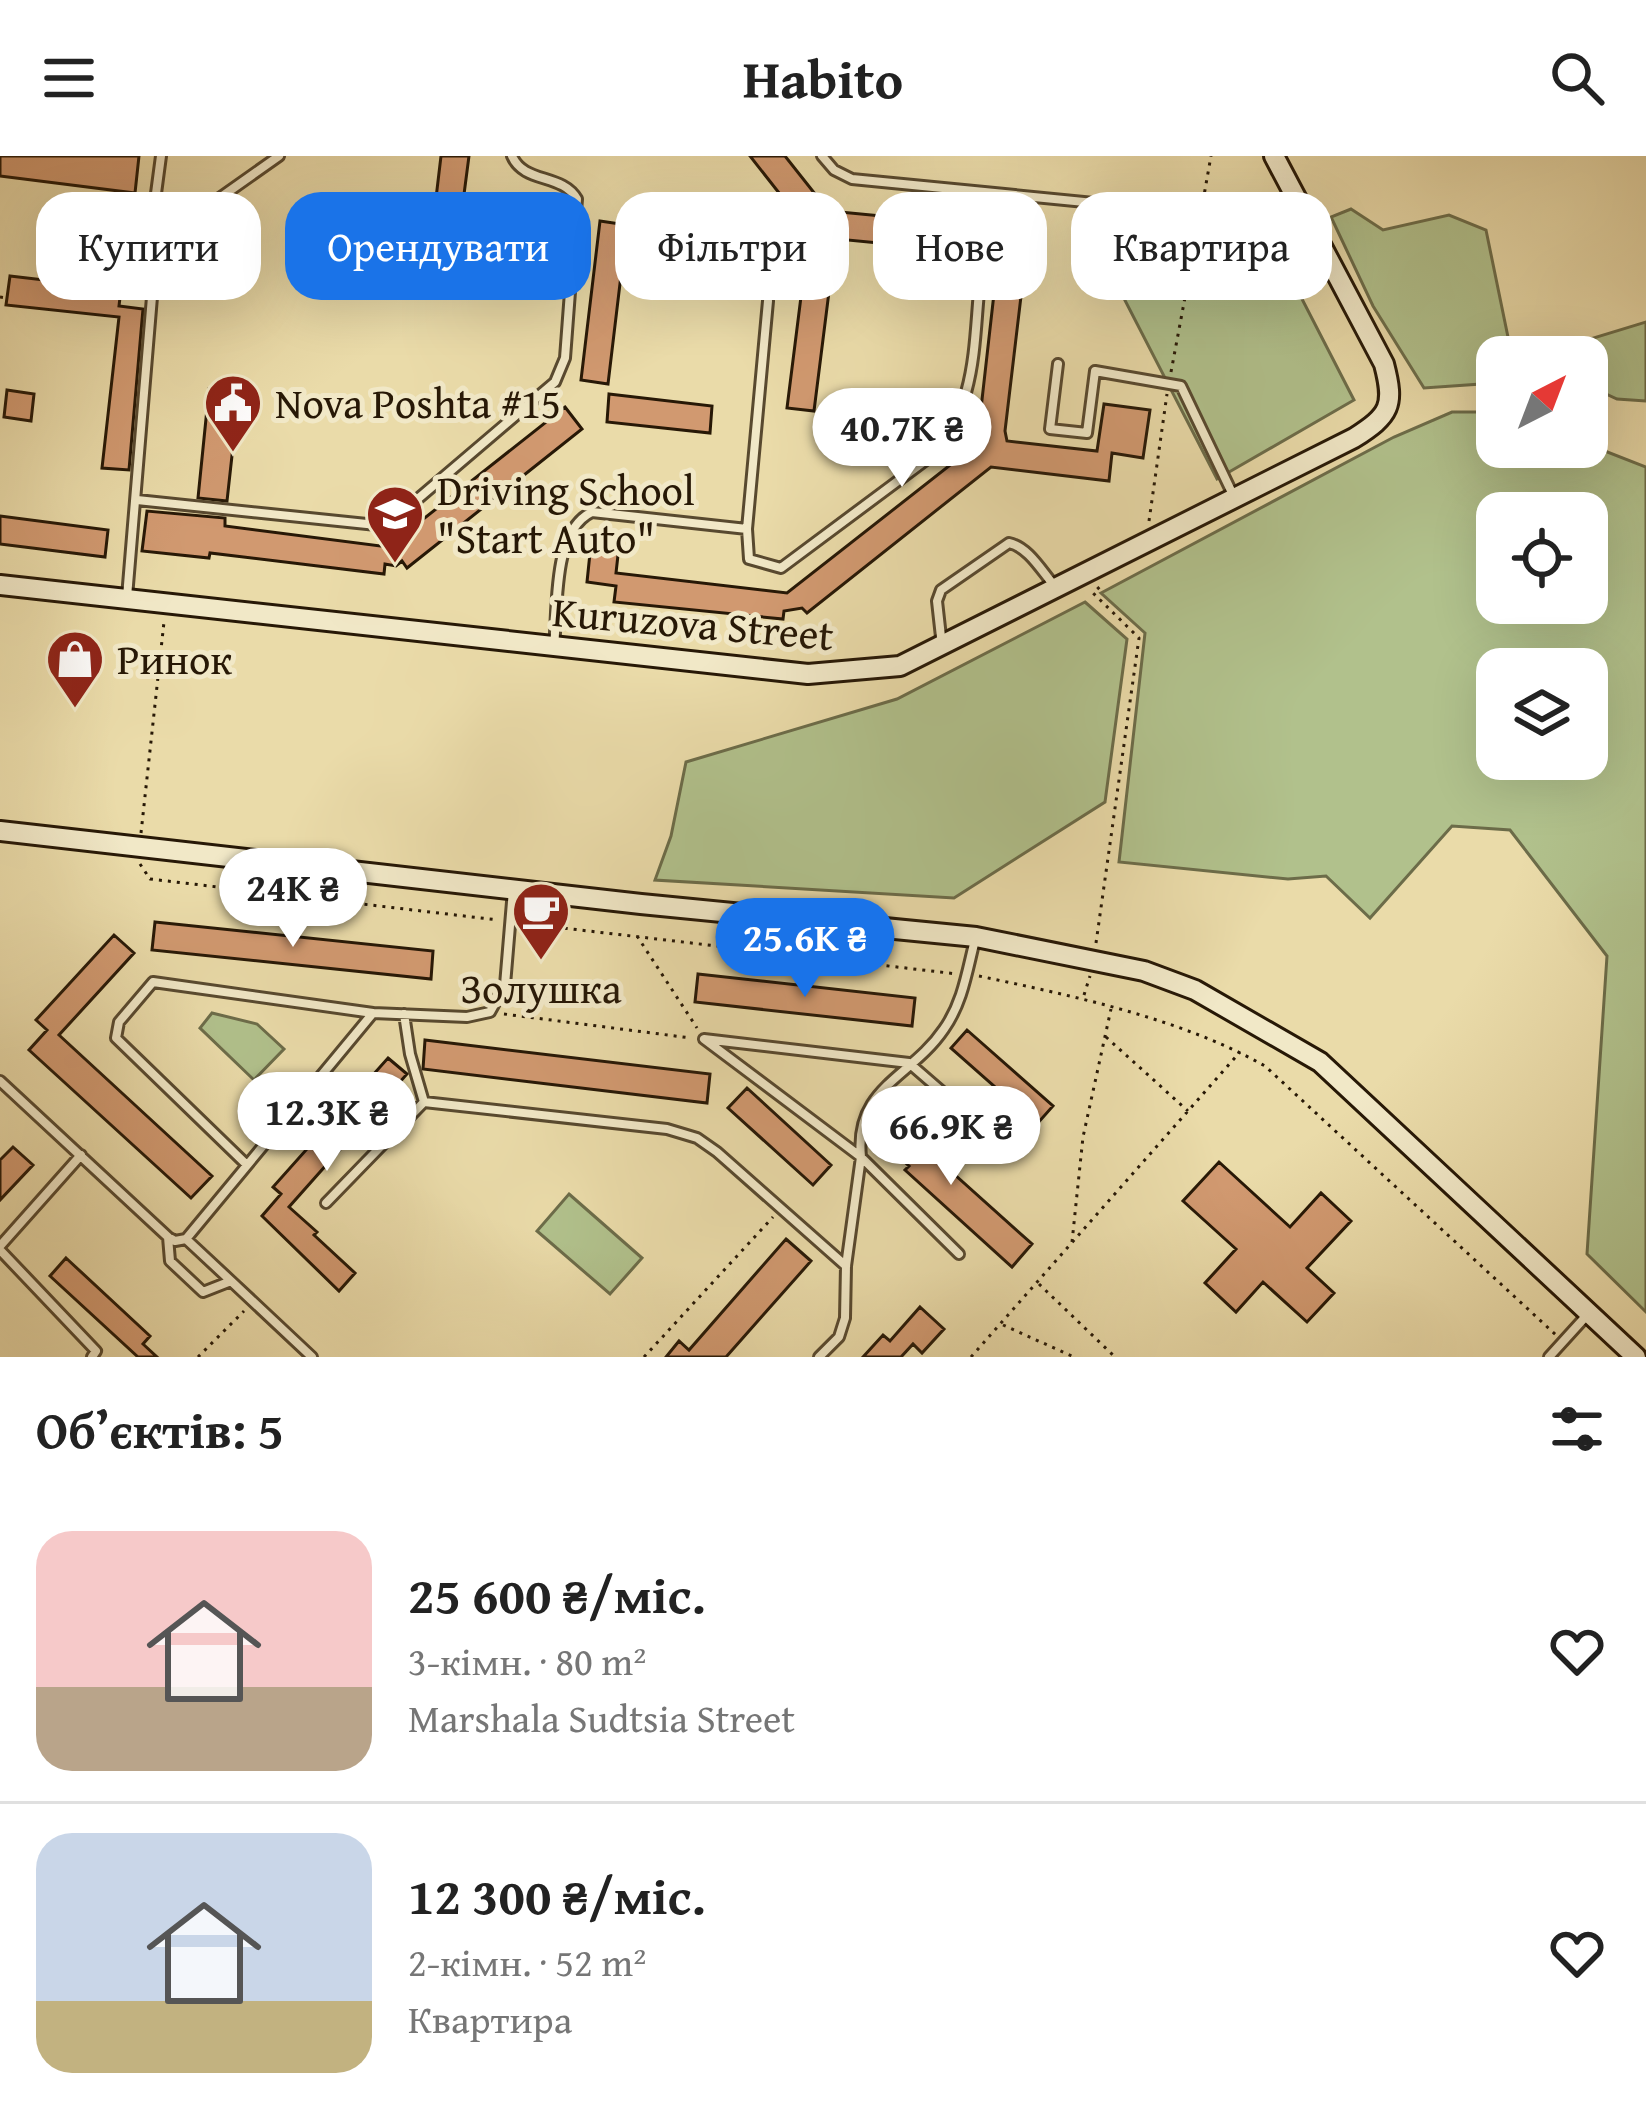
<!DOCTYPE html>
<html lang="uk">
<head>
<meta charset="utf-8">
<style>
	body { margin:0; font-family:"Gentium Book Plus",serif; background:#f2f2f2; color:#222; height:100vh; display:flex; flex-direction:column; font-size:45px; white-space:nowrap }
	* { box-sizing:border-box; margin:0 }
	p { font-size:39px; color:#767676 }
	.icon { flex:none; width:66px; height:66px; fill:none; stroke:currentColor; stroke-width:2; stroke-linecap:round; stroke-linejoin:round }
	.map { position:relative; height:1201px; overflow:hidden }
	.sheet { display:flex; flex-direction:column; background:#fff; flex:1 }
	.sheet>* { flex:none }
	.top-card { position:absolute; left:36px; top:36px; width:1575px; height:108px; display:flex; gap:24px }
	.needle { width:78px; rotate:42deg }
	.tools { position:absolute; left:1476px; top:180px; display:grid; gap:24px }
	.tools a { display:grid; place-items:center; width:132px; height:132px; border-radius:24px; background:#fff; box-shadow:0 12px 48px #0002; font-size:60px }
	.price { position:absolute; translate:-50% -102px; padding:0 27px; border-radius:42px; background:#fff; color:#222; font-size:39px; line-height:78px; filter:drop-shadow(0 3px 6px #0008) }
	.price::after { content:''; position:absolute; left:50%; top:72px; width:36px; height:27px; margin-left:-18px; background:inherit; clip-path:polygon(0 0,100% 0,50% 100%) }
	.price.current { background:#1a73e8; color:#fff }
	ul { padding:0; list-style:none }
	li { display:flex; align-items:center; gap:36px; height:300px; padding:0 36px }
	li+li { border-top:3px solid #e0e0e0 }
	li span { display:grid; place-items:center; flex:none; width:336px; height:240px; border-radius:36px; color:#555 }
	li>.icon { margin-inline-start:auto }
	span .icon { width:144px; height:144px; fill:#fffc; stroke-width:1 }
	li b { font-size:51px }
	h2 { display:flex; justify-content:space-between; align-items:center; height:144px; padding:0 36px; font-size:51px }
	.tag { padding:0 42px; border-radius:36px; background:#fff; box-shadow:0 12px 48px #0002; font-size:42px; line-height:108px }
	.tag.current { background:#1a73e8; color:#fff }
	header { display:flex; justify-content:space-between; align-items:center; height:156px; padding:0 36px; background:#fff; font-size:54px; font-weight:700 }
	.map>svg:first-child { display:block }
	.green { fill:#b1c18c; stroke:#6c6c49; stroke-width:3; fill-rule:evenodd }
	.building { fill:#d19970; stroke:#271806; stroke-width:3 }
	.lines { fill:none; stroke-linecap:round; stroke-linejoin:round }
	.lane-casing { stroke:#58492f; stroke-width:14 }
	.secondary-casing { stroke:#271806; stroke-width:24 }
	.path { stroke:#271806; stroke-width:3; stroke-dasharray:3 6; stroke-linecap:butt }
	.lane { stroke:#f1e8c7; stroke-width:8 }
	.secondary { stroke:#f1e8c7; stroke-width:18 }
	.labels { text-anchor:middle; stroke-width:10; stroke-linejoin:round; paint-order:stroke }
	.poi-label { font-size:42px; fill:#271806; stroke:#f1e8c7; text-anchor:start }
	.street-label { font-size:42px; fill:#271806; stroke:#f1e8c7 }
</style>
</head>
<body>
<header><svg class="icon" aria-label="menu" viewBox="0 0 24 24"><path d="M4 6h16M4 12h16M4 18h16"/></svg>Habito<svg class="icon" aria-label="search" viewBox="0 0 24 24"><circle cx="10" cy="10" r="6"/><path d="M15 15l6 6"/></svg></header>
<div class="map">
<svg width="1646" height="1201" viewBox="0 0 1646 1201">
	<rect width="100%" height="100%" fill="#eadba9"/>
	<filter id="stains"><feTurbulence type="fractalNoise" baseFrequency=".00167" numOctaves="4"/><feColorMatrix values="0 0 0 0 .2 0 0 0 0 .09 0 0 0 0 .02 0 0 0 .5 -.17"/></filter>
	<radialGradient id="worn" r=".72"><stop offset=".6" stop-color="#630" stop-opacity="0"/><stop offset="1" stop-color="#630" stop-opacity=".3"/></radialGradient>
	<path class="green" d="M 1351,53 L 1383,74 L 1449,59 L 1486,74 L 1509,186 L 1504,201 L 1497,201 L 1495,227 L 1424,232 L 1373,150 L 1331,61 Z
		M 1080,57 L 1267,75 L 1354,244 L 1217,323 Z
		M 1646,166 L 1646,245 L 1617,243 L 1589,230 L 1590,183 Z
		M 1452,256 L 1497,256 L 1497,291 L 1587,291 L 1587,288 L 1646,311 L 1646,1156 L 1587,1098 L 1607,800 L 1510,674 L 1452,670 L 1370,762 L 1326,720 L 1288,723 L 1119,706 L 1145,477 L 1101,437 L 1394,281 ZM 1497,357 L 1587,357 L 1587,447 L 1497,447 ZM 1497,513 L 1587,513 L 1587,603 L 1497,603 Z
		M 1085,446 L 1127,483 L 1105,646 L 954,742 L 655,724 L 671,680 L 686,606 L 897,543 Z
		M 212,857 L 257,868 L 284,893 L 254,924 L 200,872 Z
		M 569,1038 L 642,1102 L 610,1138 L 537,1075 Z"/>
	<path class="building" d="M 0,0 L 139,0 L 135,37 L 0,20 Z
		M 441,0 L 469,0 L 463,46 L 501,51 L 498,79 L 449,73 L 452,43 L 436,42 Z
		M 750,0 L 785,0 L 823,48 L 801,65 Z
		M 840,56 L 944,66 L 941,93 L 837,83 Z
		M 600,65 L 627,69 L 608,228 L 581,224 Z
		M 807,93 L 834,96 L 814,255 L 787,252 Z
		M 997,111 L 1024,115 L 1005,275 L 1007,285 L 1097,295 L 1104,248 L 1150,254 L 1143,302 L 1112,297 L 1109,325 L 991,311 L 807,457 L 802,452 L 784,455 L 783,463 L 614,446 L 616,430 L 587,426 L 592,378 L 620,381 L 616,417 L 787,437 L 977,288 Z
		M 10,120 L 121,133 L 119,150 L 143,153 L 129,314 L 102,312 L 119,161 L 6,149 Z
		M 209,233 L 239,236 L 227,345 L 198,342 Z
		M 7,234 L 34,238 L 31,265 L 4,261 Z
		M 609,238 L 712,250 L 710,277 L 607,266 Z
		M 565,251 L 582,273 L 407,412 L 402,405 L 396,410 L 385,408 L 384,418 L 210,397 L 209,402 L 142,395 L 147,355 L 225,362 L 225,370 L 388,391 Z
		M 0,360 L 108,374 L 105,401 L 0,388 Z
		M 155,766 L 433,795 L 431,823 L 152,794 Z
		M 114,779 L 134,797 L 59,879 L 212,1020 L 191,1042 L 29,894 L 47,874 L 36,864 Z
		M 698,818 L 915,842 L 912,870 L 695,846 Z
		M 967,874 L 1053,950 L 1037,968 L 951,892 Z
		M 425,884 L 710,918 L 707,947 L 423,913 Z
		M 388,902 L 407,918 L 289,1051 L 317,1076 L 314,1079 L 355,1117 L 339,1135 L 262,1060 L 281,1038 L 273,1031 Z
		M 747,932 L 831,1009 L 813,1029 L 728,952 Z
		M 896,950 L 923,975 L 915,983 L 1032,1088 L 1012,1111 L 905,1014 L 909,1010 L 879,983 L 883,980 L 875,973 Z
		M 13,991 L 33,1009 L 0,1044 L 0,1004 Z
		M 1219,1006 L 1290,1071 L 1321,1037 L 1351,1065 L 1307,1112 L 1334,1137 L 1307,1166 L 1263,1126 L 1236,1156 L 1205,1127 L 1236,1093 L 1183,1045 Z
		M 786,1083 L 811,1105 L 726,1201 L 666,1201 L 679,1185 L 689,1194 Z
		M 66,1102 L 150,1180 L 143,1188 L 157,1201 L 138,1201 L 50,1120 Z
		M 920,1151 L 944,1173 L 922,1197 L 913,1188 L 901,1201 L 863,1201 L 883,1179 L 890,1185 Z"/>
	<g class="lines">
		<defs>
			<path id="lane" d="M 822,0 L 834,14 L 852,23 L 1308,68
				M 155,45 L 161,0
				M 1058,208 L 1050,273 L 1087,277 L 1095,215 L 1181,230 L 1235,343
				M 137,344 L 386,370 L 555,226 L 565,202 L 577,43 C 562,17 524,28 512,0
				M 747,373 L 768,145
				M 127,441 L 155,105 L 170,77 L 279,0
				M 942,490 L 937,445 L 941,434 L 1009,387 C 1028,391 1041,414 1053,428
				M 554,491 C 558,451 552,375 592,356 L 747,373 L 749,403 L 781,412 L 926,304 C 978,253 973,192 980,125
				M 373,857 L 467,861 L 490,856 L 505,829 L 513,734
				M 404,858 L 410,898 L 424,946
				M 0,925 L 168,1081 L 175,1085 L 186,1083 L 231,1125 L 203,1136 L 170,1105 L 168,1081
				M 326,1047 L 424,946 L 667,973 L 697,982 L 717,996 L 846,1110
				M 186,1083 L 373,857 L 153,826 L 119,866 L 116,882 L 247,1009
				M 0,1090 L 81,999
				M 0,1094 L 96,1195 L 92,1201
				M 959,1098 L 861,1001 C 854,931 911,922 944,873 C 963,846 967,815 975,784
				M 231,1125 L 312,1201
				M 819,1201 L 839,1181 L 845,1162 L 846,1110 L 861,1001 L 704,883 L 909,907 L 1000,986
				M 1549,1201 L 1588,1158"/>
			<path id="secondary" d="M 0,429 L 808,518 L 900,510 L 1354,282 C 1390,259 1395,250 1384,208 L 1274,0
				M 0,675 L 641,748 L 976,781 L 1144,815 L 1195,834 L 1320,906 L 1636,1201"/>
		</defs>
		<use href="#lane" class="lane-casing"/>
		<use href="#secondary" class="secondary-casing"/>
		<path class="path" d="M 1203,45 L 1211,0
			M 0,141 L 7,142
			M 1171,216 L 1199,67
			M 1149,365 L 1167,238
			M 141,677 L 164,466
			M 140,708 L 150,723 L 498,764
			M 520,767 L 957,818
			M 637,780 L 697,872
			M 1096,787 L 1139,482 L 1093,437 L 1103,428
			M 979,820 C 1073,840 1180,862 1265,910 L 1556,1179
			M 1084,839 L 1090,820
			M 504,858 L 691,882
			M 1106,881 L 1188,955
			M 1072,1086 L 1083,981 L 1111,853
			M 1039,1128 L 1115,1201
			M 1003,1169 L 1074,1201
			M 198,1201 L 244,1155
			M 644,1201 L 773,1061
			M 971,1201 L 1240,896"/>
		<use href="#lane" class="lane"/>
		<use href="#secondary" class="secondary"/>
	</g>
	<defs>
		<symbol id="civic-pin" viewBox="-11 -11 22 30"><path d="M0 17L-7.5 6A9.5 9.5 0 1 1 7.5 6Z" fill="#8f2418" stroke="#f1e8c7"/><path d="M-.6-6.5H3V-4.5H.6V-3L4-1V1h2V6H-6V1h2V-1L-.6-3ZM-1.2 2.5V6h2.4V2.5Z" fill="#fff"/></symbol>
		<symbol id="school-pin" viewBox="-11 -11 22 30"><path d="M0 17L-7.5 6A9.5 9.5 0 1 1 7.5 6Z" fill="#8f2418" stroke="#f1e8c7"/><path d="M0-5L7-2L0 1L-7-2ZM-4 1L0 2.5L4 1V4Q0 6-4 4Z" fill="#fff"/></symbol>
		<symbol id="shop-pin" viewBox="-11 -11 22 30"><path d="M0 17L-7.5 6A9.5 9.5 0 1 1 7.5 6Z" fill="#8f2418" stroke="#f1e8c7"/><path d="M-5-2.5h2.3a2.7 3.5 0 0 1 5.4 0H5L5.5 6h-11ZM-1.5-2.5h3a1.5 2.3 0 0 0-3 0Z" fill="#fff"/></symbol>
		<symbol id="cafe-pin" viewBox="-11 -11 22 30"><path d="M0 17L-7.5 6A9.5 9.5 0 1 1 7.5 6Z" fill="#8f2418" stroke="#f1e8c7"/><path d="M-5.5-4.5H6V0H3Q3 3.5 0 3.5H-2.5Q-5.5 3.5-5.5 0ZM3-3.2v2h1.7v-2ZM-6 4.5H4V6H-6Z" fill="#fff"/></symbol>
	</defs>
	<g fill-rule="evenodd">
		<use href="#civic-pin" x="200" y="214" width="66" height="90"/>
		<use href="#school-pin" x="362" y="325" width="66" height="90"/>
		<use href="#shop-pin" x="42" y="470" width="66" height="90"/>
		<use href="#cafe-pin" x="508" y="722" width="66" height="90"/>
	</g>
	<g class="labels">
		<g class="poi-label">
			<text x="275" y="262">Nova Poshta #15</text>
			<text x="437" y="349">Driving School<tspan x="437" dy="48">"Start Auto"</tspan></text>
			<text x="117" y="518">Ринок</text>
			<text x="541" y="847" text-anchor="middle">Золушка</text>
		</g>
		<g class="street-label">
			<text transform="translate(693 467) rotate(5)" y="15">Kuruzova Street</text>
		</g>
	</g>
	<rect width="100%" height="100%" filter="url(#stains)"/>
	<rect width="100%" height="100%" fill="url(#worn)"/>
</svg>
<div class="tools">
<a><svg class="needle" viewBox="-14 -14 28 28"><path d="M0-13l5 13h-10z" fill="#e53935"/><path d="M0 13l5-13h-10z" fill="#767676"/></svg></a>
<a><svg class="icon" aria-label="locate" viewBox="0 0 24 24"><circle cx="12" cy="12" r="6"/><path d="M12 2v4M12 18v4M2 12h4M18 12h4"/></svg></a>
<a><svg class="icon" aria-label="layers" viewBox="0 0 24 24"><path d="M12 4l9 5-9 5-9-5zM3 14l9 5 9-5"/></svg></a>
</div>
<b class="price" style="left:902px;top:334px">40.7K ₴</b>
<b class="price" style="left:293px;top:794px">24K ₴</b>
<b class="price current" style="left:805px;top:844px">25.6K ₴</b>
<b class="price" style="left:327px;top:1018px">12.3K ₴</b>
<b class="price" style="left:951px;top:1032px">66.9K ₴</b>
<div class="top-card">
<a class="tag">Купити</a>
<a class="tag current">Орендувати</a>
<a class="tag">Фільтри</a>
<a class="tag">Нове</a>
<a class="tag">Квартира</a>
</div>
</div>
<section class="sheet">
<h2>Об’єктів: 5<svg class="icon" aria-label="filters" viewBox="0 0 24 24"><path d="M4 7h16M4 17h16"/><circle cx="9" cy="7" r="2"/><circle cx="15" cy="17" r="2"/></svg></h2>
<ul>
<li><span style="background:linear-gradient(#f6c9c9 65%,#b9a48a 0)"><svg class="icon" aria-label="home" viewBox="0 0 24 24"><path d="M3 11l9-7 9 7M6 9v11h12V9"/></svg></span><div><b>25 600 ₴/міс.</b><p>3-кімн. · 80 m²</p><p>Marshala Sudtsia Street</p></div><svg class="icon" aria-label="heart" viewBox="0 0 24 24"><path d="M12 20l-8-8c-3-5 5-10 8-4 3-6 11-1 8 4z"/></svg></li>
<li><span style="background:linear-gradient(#c9d6e8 70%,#c2b280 0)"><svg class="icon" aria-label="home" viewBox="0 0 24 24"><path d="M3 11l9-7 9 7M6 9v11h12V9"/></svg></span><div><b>12 300 ₴/міс.</b><p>2-кімн. · 52 m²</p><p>Квартира</p></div><svg class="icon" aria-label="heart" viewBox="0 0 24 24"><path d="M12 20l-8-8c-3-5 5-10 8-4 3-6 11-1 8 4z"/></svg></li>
</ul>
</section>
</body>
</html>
